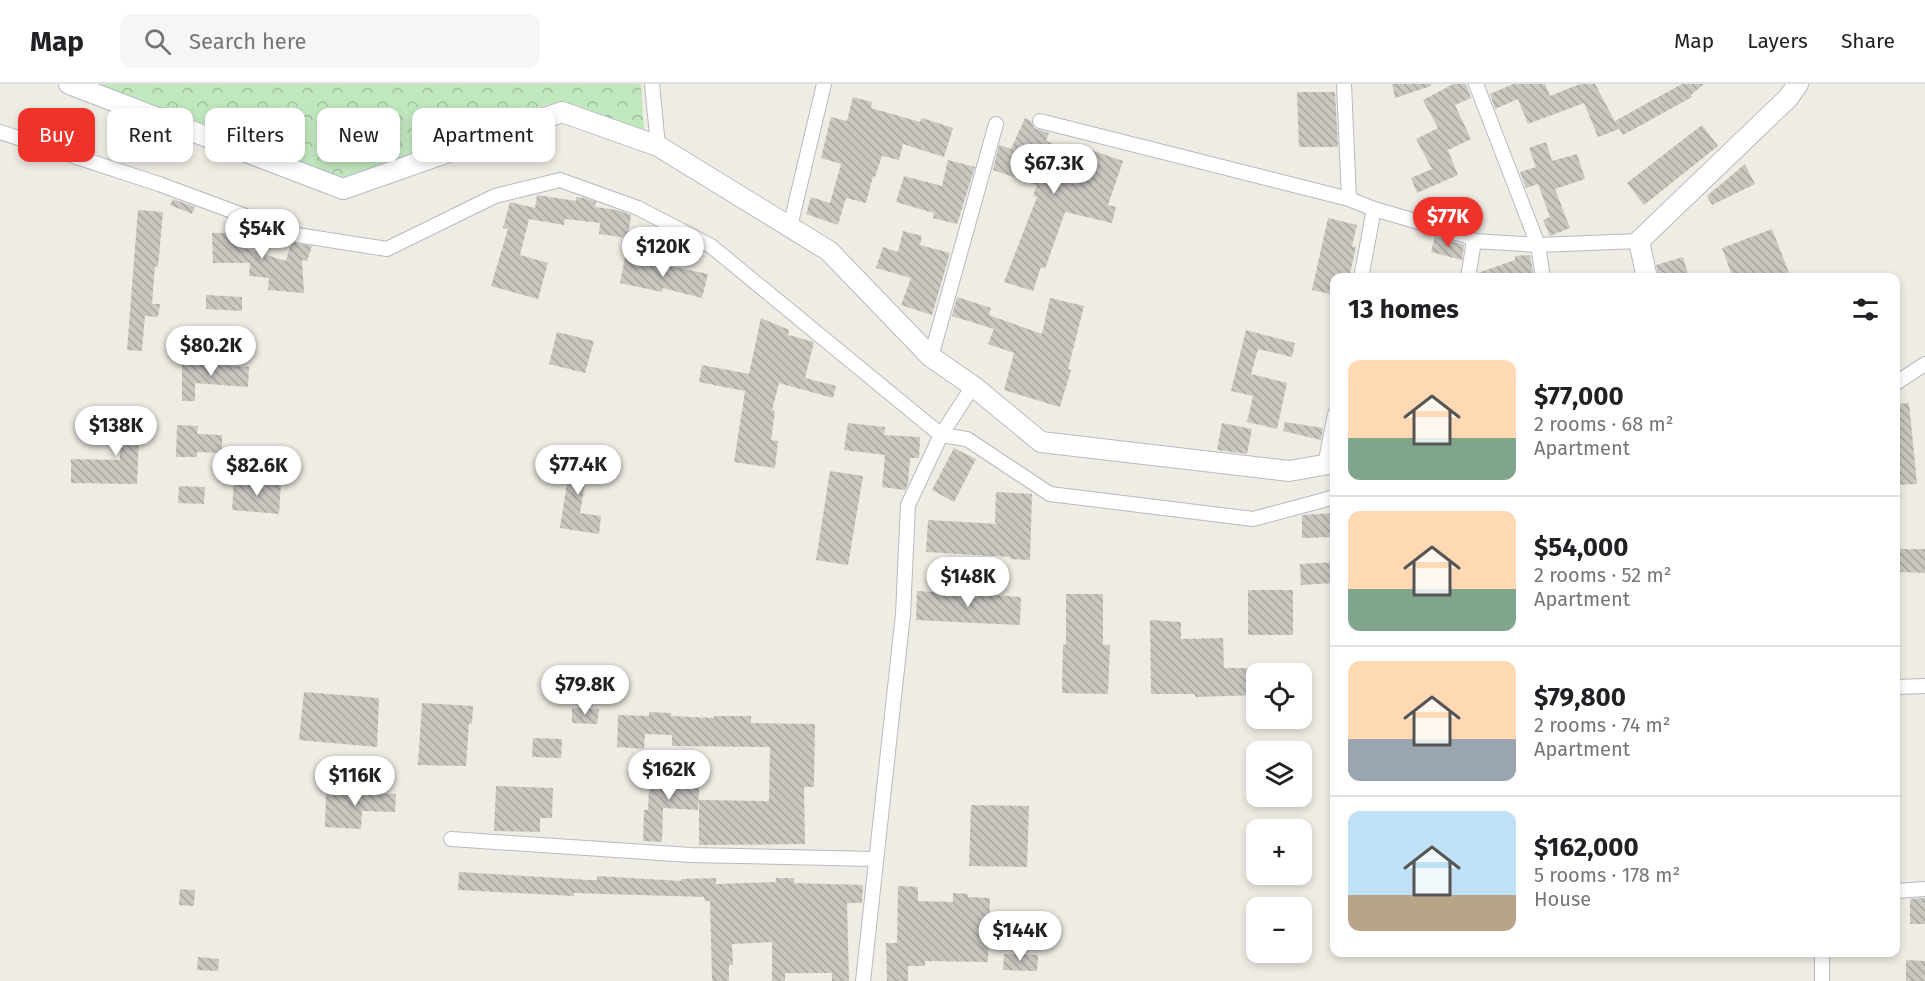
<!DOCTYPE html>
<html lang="en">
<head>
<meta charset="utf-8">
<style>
	body { margin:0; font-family:"Fira Sans",sans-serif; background:#f6f6f6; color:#202124; height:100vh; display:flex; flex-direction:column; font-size:22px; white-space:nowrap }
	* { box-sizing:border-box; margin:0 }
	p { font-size:20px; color:#757577 }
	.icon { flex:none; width:33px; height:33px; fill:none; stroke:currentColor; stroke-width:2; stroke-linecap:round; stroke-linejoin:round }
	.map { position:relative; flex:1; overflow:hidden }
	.sheet { position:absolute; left:1330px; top:189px; width:570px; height:684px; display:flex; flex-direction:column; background:#fff; border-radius:12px; box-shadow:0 3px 9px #0003 }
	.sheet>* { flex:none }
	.guide { position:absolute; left:18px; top:24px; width:570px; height:54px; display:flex; gap:12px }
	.buttons { position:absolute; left:1246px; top:579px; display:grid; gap:12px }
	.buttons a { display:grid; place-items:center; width:66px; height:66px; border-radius:12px; background:#fff; box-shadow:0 3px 9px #0003; font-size:30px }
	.price { position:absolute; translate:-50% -51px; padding:0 14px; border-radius:21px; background:#fff; color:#222; font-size:20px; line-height:39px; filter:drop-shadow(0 2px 3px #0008) }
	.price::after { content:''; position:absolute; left:50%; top:36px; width:18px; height:14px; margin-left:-9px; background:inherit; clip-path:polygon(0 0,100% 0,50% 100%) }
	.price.current { background:#ef332a; color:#fff }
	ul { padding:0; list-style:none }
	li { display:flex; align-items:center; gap:18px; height:150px; padding:0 18px }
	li+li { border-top:2px solid #e0e0e0 }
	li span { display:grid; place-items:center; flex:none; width:168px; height:120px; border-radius:12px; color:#555 }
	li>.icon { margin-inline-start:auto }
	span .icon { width:72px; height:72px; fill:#fffc; stroke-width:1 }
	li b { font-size:26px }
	h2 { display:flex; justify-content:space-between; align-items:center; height:72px; padding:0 18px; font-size:26px }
	.pill { padding:0 21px; border-radius:12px; background:#fff; box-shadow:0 3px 9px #0003; font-size:21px; line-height:54px }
	.pill.current { background:#ef332a; color:#fff }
	header { display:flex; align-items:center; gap:36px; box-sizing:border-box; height:84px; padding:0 30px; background:#fff; border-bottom:2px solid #e0e0e0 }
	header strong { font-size:28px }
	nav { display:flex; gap:33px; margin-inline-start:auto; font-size:21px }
	.search { width:420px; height:54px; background:#f6f6f6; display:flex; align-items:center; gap:15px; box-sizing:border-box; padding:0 21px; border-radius:12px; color:#757577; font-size:22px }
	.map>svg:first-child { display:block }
	.forest { fill:url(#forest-crowns) }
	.building { fill:url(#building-back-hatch) }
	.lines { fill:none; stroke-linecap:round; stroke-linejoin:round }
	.street-casing { stroke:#b6babe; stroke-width:16 }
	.secondary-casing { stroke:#b7bbc0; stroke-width:22 }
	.street { stroke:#fff; stroke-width:14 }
	.secondary { stroke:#fff; stroke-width:20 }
</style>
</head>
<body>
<header>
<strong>Map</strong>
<div class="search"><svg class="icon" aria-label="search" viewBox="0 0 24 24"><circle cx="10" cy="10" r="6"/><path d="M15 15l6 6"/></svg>Search here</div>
<nav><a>Map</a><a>Layers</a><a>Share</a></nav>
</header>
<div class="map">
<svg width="1925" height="897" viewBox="0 0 1925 897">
	<defs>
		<pattern id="forest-crowns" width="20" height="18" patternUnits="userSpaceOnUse" patternTransform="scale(1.5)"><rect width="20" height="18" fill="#c1e7bf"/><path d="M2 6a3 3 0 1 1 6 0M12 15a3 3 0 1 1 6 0" fill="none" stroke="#a0bf9f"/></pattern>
		<pattern id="building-back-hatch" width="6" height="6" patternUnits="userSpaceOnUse" patternTransform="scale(1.5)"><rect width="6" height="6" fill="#cac7c1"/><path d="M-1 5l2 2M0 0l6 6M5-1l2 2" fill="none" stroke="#a7a5a0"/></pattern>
	</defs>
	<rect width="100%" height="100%" fill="#efece4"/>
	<path class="forest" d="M 75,0 L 641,0 L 644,47 L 548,20 L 337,98 Z"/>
	<path class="building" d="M 1392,0 L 1431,0 L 1431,2 L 1395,14 Z
		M 1453,0 L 1466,0 L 1471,14 L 1455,21 L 1471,55 L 1448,66 L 1458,91 L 1417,109 L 1411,94 L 1432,85 L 1416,55 L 1438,44 L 1423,16 Z
		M 1513,0 L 1545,0 L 1550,12 L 1580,0 L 1595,0 L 1619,45 L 1598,53 L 1584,19 L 1528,40 L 1518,15 L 1495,25 L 1490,10 Z
		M 1682,0 L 1704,0 L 1691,11 L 1692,13 L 1623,51 L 1615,37 Z
		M 1297,8 L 1335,8 L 1338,63 L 1299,63 Z
		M 853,13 L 872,18 L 871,24 L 920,38 L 922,34 L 953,44 L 944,73 L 903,60 L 899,76 L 882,72 L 875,93 L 873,92 L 866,119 L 846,114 L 838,141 L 806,130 L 811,113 L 830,119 L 841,80 L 821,74 L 831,33 L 847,37 Z
		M 1025,34 L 1031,37 L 1034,44 L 1049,49 L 1046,57 L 1089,74 L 1091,66 L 1123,77 L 1108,121 L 1116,123 L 1112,139 L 1065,128 L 1045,185 L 1041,183 L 1033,207 L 1004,198 L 1037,113 L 1033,112 L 1037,101 L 993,86 L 999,61 L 1011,65 Z
		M 1702,41 L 1718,62 L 1644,121 L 1627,99 Z
		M 1546,58 L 1552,77 L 1577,70 L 1585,95 L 1555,105 L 1570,144 L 1550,152 L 1543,136 L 1550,133 L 1538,100 L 1526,104 L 1520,88 L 1536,83 L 1529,64 Z
		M 948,76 L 975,83 L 957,140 L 933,134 L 934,129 L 896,118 L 904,92 L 942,102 Z
		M 1745,80 L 1755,100 L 1712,121 L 1707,112 Z
		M 537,111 L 576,117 L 576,113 L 584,114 L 596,118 L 595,123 L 617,126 L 631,131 L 628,154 L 599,150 L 600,139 L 565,135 L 564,141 L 529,135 L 520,171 L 548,179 L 538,215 L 491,202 L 508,145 L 503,144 L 510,118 L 535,124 Z
		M 173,115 L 195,123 L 192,130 L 170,121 Z
		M 138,126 L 163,128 L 158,183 L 155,182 L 152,220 L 160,220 L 158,233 L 145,232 L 142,267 L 127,266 Z
		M 1328,134 L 1357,141 L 1352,162 L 1356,163 L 1349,194 L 1335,194 L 1335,211 L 1312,206 Z
		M 231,136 L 249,143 L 241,163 L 286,177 L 291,158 L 312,162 L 307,177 L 302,176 L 304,209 L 268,206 L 269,194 L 249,192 L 250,179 L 213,179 L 212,149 L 225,149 Z
		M 1772,145 L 1791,194 L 1733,194 L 1722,164 Z
		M 903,147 L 922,152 L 920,161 L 950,169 L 932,231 L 901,221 L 911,194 L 876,184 L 883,163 L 898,168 Z
		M 1435,152 L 1464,161 L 1462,176 L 1431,168 Z
		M 1530,171 L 1534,194 L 1477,194 L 1478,189 L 1515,176 L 1515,172 Z
		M 625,173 L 708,190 L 702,214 L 663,204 L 662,208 L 620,199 Z
		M 1683,173 L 1689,194 L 1659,194 L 1656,181 Z
		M 206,211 L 242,213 L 242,227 L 206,225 Z
		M 957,213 L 991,224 L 989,231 L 1042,250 L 1050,214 L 1084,222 L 1068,285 L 1071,286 L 1060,323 L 1004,306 L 1014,269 L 988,260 L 994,245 L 952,232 Z
		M 761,234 L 789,246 L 788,251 L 814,258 L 805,294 L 836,302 L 833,314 L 779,299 L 772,326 L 775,327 L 771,356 L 778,357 L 775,384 L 734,378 L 745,307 L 699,298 L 702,281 L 749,290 Z
		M 1246,246 L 1295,259 L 1292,273 L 1258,265 L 1251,290 L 1287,299 L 1277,345 L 1247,338 L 1253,312 L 1231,307 Z
		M 557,248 L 594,257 L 585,289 L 549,280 Z
		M 182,277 L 249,283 L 248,303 L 195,299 L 195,317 L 182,317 Z
		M 1909,319 L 1917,400 L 1896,401 L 1896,320 Z
		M 138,329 L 151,329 L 151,355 L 139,355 L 137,400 L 71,399 L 71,375 L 120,376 L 121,337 L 137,337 Z
		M 1285,338 L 1323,344 L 1321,356 L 1283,347 Z
		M 848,339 L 885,343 L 884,351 L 920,353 L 919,374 L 910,374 L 908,400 L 905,406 L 882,403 L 885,371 L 844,366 Z
		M 1222,339 L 1252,345 L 1247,370 L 1217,366 Z
		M 177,341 L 198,342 L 197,350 L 222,351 L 222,369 L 197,368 L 197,373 L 176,373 Z
		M 954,364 L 976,375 L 954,418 L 932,406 Z
		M 572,366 L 594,370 L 592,382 L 588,381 L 580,429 L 601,432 L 599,450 L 560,444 Z
		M 830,387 L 863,392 L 848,481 L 816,476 Z
		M 234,396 L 281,399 L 279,430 L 232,426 Z
		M 179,402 L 205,403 L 204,420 L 178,419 Z
		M 996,408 L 1032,410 L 1030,476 L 1010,475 L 1010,473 L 926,468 L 928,436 L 998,440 L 995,438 Z
		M 1335,429 L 1335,453 L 1302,454 L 1302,431 Z
		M 1898,465 L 1925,465 L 1925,489 L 1898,488 Z
		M 1335,478 L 1335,499 L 1301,501 L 1300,480 Z
		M 1248,506 L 1293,506 L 1293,551 L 1248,551 Z
		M 917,507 L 1021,513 L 1020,541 L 916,536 Z
		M 1066,510 L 1103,510 L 1103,561 L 1110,561 L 1108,610 L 1062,609 L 1063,560 L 1066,561 Z
		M 1150,536 L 1181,538 L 1181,555 L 1223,554 L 1224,584 L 1257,584 L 1257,611 L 1195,613 L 1195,610 L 1151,610 Z
		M 304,608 L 379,614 L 377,663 L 299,656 Z
		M 422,619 L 473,622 L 472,640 L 469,639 L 466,682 L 418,681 Z
		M 572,624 L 599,625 L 597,640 L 572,639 Z
		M 649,628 L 671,629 L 671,632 L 714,634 L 714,632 L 751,632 L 751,639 L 815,640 L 814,703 L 804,703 L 805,760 L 699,761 L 699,716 L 769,717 L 770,663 L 672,662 L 672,651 L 645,650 L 644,665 L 617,663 L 618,631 L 649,632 Z
		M 533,654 L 562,655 L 561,674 L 532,673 Z
		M 661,689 L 700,691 L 698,726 L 663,724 L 662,758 L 643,757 L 644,726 L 648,726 L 649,705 L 653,705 L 653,699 L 661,699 Z
		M 496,702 L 553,704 L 552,734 L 540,734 L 540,748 L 494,747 Z
		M 326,707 L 396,710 L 395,728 L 362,727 L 361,745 L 325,743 Z
		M 971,721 L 1029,722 L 1027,783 L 969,782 Z
		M 459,788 L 590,796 L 597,796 L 597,792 L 681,797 L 681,795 L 716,794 L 716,800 L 776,798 L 776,794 L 794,794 L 794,799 L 863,801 L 862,819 L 847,819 L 849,897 L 832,897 L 832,889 L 785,889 L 785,897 L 772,897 L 772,858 L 732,860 L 733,881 L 729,881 L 729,897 L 712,897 L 710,817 L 705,817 L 704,813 L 574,809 L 574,812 L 458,806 Z
		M 898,802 L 918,803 L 918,817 L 953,818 L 953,809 L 968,810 L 968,813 L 990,814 L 988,878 L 925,877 L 925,882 L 908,882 L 908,897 L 887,897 L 886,859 L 897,859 Z
		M 180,805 L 195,806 L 194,822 L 179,821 Z
		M 1925,814 L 1925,840 L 1910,840 L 1910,815 Z
		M 1004,870 L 1038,871 L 1037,887 L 1003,886 Z
		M 198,873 L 219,875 L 218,887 L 197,886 Z
		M 1906,876 L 1925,877 L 1925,897 L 1906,897 Z"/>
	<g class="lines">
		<defs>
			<path id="street" d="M 652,0 L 658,62
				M 1344,0 L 1349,115
				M 1476,0 L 1538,161 L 1543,194
				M 1040,37 L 1349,115 L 1374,125 L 1467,152 L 1474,157 L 1538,161 L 1639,157
				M 0,48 L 159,100 L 297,151 L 387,165 L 495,112 L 560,96 L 638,124 L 711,162 L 941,351 L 967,355 L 1050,410 L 1253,435 L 1335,413
				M 790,143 L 824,0
				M 1361,194 L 1374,125
				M 1468,194 L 1474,157
				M 931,273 L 996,40
				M 1896,299 L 1925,280
				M 1325,381 L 1335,330
				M 1896,603 L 1925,602
				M 451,755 L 690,771 L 875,775
				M 1896,807 L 1925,805
				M 1822,868 L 1822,897
				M 863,897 L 903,530 L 908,421 L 941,351 L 973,302"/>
			<path id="secondary" d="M 69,0 L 343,105 L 562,28 L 658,62 L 829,167 L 931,273 L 973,302 L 1041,358 L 1289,387 L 1335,379
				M 1647,194 L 1639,157 L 1788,14 L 1798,0"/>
		</defs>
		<use href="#street" class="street-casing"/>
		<use href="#secondary" class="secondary-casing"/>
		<use href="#street" class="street"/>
		<use href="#secondary" class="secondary"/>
	</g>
</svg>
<div class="buttons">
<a><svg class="icon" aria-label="locate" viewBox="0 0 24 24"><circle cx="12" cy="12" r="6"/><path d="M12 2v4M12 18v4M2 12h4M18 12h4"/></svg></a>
<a><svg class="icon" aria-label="layers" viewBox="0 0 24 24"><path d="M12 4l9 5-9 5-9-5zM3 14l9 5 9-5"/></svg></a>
<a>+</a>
<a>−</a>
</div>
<b class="price" style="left:1054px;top:111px">$67.3K</b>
<b class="price current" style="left:1448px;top:164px">$77K</b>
<b class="price" style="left:262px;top:176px">$54K</b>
<b class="price" style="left:663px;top:194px">$120K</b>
<b class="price" style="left:211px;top:293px">$80.2K</b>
<b class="price" style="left:116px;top:373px">$138K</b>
<b class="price" style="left:578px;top:412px">$77.4K</b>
<b class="price" style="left:257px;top:413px">$82.6K</b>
<b class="price" style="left:968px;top:524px">$148K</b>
<b class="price" style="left:585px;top:632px">$79.8K</b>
<b class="price" style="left:669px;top:717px">$162K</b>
<b class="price" style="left:355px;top:723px">$116K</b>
<b class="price" style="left:1020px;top:878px">$144K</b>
<div class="guide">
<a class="pill current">Buy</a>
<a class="pill">Rent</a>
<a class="pill">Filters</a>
<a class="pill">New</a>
<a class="pill">Apartment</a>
</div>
<section class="sheet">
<h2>13 homes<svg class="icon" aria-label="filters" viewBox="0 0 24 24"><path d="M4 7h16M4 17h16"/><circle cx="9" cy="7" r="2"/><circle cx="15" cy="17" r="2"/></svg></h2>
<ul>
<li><span style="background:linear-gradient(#ffd9b3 65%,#7fa58c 0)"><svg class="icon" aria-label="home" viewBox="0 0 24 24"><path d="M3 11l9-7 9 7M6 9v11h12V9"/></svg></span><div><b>$77,000</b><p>2 rooms · 68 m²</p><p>Apartment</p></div></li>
<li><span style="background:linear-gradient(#ffd9b3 65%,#7fa58c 0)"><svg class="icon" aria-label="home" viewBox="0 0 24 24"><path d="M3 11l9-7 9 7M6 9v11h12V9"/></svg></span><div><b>$54,000</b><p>2 rooms · 52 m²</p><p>Apartment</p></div></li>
<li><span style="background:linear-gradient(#ffd9b3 65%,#9aa5b1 0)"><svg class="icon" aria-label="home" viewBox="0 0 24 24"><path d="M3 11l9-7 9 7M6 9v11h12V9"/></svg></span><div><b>$79,800</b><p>2 rooms · 74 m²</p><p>Apartment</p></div></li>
<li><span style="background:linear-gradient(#bfe0f5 70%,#b9a48a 0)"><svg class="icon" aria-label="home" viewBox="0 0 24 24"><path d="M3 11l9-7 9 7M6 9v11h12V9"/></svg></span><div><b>$162,000</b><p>5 rooms · 178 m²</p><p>House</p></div></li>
</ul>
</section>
</div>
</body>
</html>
